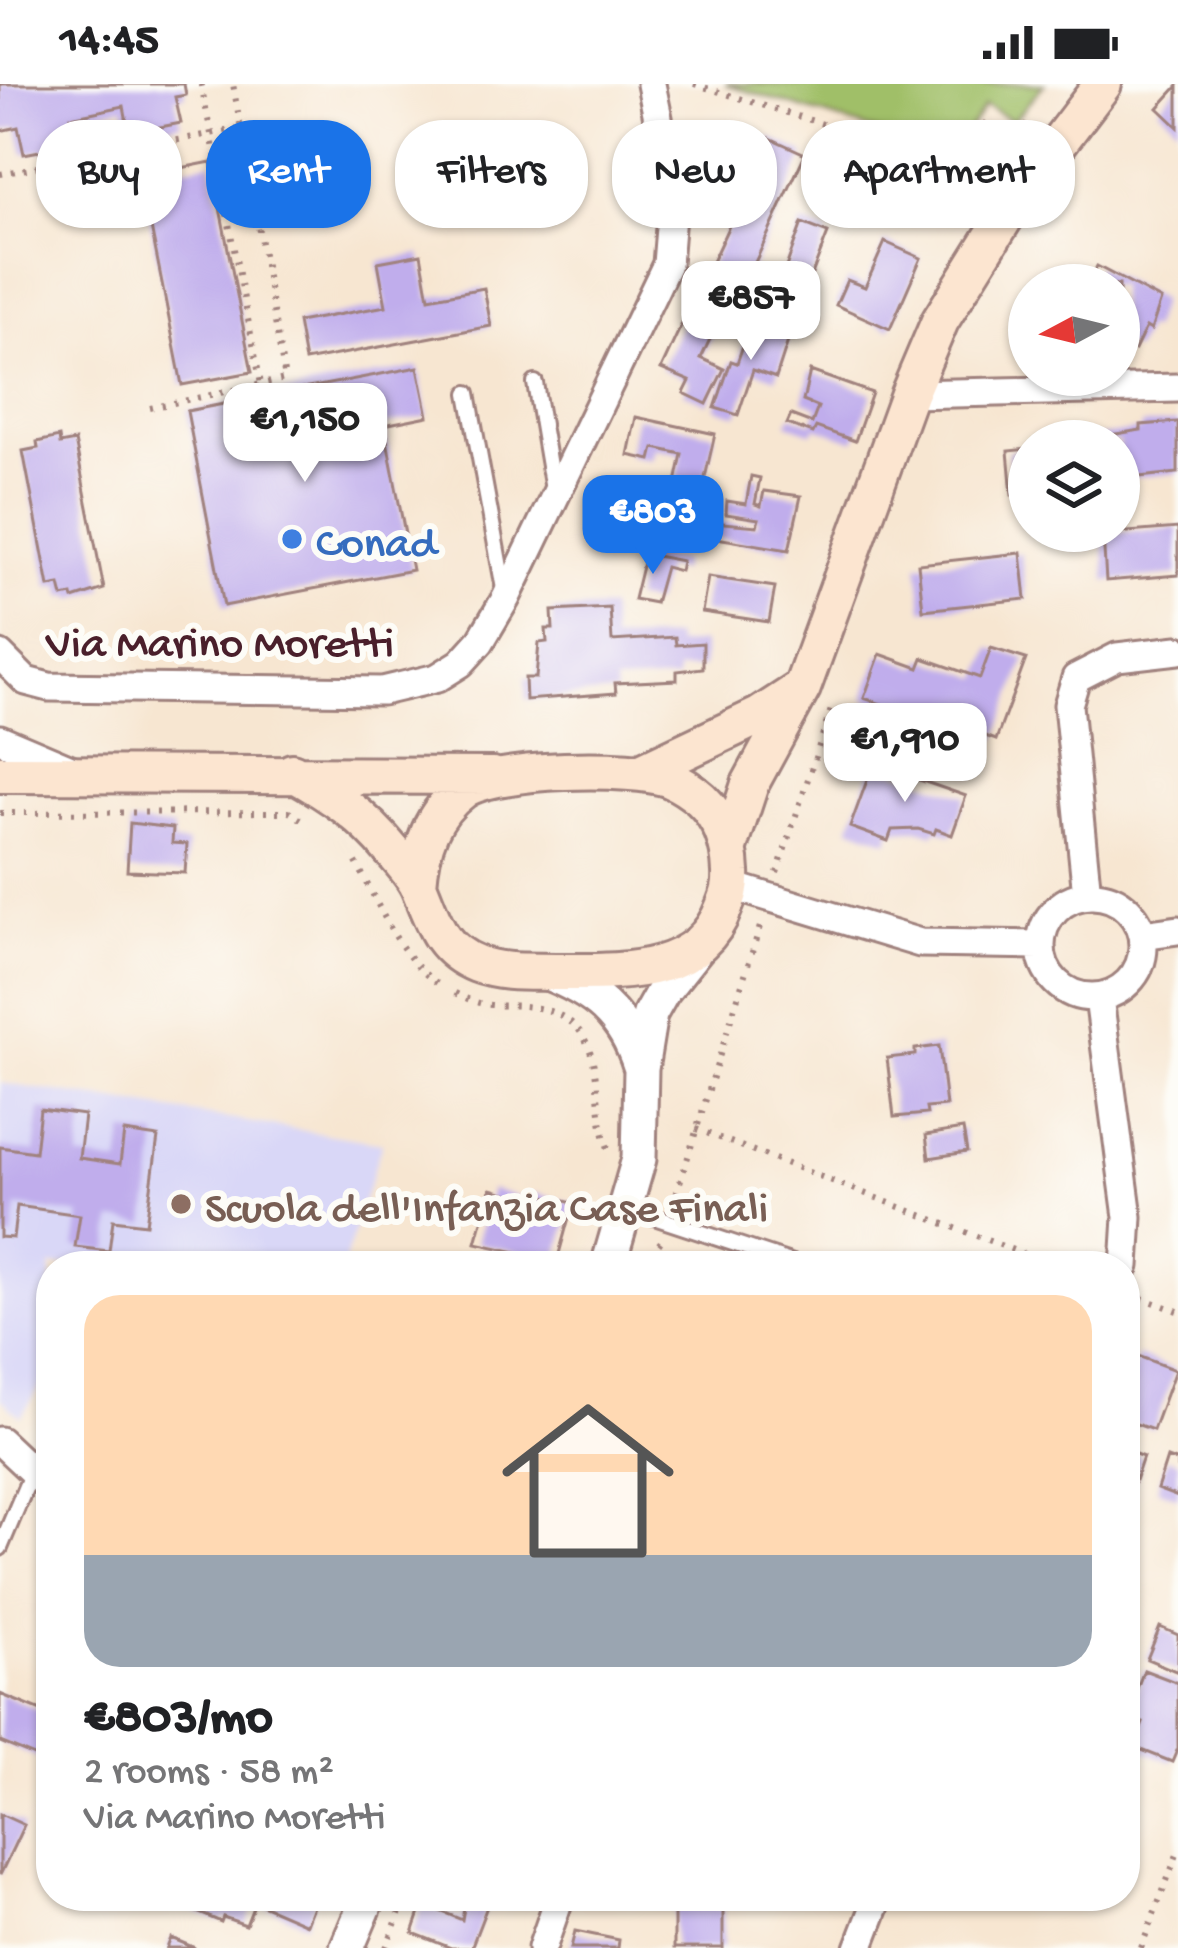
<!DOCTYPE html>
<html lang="en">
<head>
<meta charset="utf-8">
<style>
	body { margin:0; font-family:"Gochi Hand",sans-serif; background:#f6f6f6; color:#202124; height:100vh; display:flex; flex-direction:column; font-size:45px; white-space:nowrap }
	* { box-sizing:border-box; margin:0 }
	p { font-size:39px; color:#757577 }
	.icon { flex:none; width:66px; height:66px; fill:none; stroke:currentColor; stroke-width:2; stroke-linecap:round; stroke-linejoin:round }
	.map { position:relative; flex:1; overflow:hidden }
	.panel { position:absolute; left:36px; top:1167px; width:1104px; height:660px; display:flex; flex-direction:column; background:#fff; border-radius:48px; box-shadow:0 3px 9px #0004 }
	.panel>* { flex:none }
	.hud { position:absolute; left:36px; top:36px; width:1107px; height:108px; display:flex; gap:24px }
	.needle { width:78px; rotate:263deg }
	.buttons { position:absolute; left:1008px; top:180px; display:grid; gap:24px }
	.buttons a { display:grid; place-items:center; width:132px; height:132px; border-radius:50%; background:#fff; box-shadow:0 3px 9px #0004; font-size:60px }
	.price { position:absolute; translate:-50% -102px; padding:0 27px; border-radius:24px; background:#fff; color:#222; font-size:39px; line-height:78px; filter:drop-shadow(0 3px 6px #0008) }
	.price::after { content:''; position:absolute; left:50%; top:72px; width:36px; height:27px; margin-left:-18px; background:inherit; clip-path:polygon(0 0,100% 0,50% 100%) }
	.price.current { background:#1a73e8; color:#fff }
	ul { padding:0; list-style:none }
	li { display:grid; align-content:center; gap:24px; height:636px; padding:0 48px }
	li+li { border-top:3px solid #e0e0e0 }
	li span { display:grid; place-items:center; height:372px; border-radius:36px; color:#555 }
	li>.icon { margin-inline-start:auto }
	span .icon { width:216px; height:216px; fill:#fffc; stroke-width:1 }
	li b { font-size:51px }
	.tag { padding:0 42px; border-radius:48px; background:#fff; box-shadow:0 3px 9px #0004; font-size:42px; line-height:108px }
	.tag.current { background:#1a73e8; color:#fff }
	.status { display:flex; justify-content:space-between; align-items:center; height:84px; padding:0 60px; background:#fff; direction:ltr }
	.status svg { height:33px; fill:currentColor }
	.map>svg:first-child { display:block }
	.built { fill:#d9d7f7 }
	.green { fill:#a0bf67; stroke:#756f49; stroke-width:3 }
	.building { fill:#c0adec }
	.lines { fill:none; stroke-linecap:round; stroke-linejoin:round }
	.service-casing { stroke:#a0827e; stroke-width:20 }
	.minor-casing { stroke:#a0827e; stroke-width:33 }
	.tertiary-casing { stroke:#a0827e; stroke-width:39 }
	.secondary-casing { stroke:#a0827e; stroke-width:42 }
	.path { stroke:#a0827e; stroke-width:6; stroke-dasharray:3 9; stroke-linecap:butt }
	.service { stroke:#fff; stroke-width:14 }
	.minor { stroke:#fff; stroke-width:27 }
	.tertiary { stroke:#fff; stroke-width:33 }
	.secondary { stroke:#fce5d0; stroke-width:36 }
	.shop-dot { fill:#3f7fe0; stroke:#fdfcf7; stroke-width:4.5 }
	.education-dot { fill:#8d6e63; stroke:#fdfcf7; stroke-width:4.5 }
	.labels { text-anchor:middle; stroke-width:12; stroke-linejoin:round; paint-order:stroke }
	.shop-label { font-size:45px; fill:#366cbe; stroke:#fdfcf7; text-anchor:start }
	.street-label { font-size:45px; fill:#4a1f2b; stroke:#fdfcf7 }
	.education-label { font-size:45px; fill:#785e54; stroke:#fdfcf7; text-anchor:start }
</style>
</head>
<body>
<div class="status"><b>14:45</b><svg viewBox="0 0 49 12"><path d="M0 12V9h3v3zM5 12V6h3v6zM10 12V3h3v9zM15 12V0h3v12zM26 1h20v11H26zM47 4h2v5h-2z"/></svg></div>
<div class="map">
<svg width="1178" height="1864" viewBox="0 0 1178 1864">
	<rect width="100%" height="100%" fill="#fdfcf7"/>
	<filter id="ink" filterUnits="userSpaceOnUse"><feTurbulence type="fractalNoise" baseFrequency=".00833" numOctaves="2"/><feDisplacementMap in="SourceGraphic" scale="24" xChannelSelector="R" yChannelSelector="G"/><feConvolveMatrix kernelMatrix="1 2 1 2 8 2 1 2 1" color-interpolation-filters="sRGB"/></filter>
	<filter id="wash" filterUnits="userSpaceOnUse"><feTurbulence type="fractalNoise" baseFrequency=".004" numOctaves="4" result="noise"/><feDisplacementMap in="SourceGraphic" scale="48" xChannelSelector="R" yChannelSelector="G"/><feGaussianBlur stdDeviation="2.7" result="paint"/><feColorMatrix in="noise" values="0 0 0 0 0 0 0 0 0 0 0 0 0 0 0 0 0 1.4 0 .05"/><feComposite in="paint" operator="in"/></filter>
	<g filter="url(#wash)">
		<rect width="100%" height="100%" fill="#f7e6d1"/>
		<path class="built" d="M 0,999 L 382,1059 L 343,1182 L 51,1182 L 51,1286 L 21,1333 L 0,1314 Z"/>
		<path class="green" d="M 725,0 L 1044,0 L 1013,37 L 985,22 L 952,71 Z"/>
		<g id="blocks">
			<path class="building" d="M 0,0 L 184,0 L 186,11 L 175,13 L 181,39 L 129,49 L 124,22 L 71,33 L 76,60 L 24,70 L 18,43 L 0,47 Z
				M 1178,2 L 1178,43 L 1158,24 Z
				M 770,54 L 805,70 L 746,198 L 710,182 Z
				M 211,78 L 252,288 L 182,301 L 141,92 Z
				M 802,139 L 828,149 L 807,203 L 782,194 Z
				M 885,158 L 921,174 L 890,245 L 836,221 L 847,196 L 865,203 Z
				M 421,170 L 429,214 L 484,204 L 491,242 L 305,277 L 298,238 L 386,222 L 378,178 Z
				M 1097,182 L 1161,216 L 1151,246 L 1146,243 L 1135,266 L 1119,258 L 1119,201 L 1087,201 Z
				M 744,225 L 760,230 L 755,243 L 789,254 L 776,294 L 753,286 L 738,331 L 715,324 L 731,277 L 737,279 L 750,241 L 740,238 Z
				M 685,233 L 712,251 L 701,274 L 724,285 L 707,320 L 684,309 L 690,297 L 661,285 Z
				M 418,283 L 428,332 L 384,341 L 412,486 L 224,522 L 187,327 Z
				M 810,287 L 872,309 L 855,357 L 816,343 L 813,349 L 787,340 L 791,331 L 812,339 L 818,323 L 803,317 Z
				M 636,333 L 715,350 L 691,455 L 612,437 L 621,399 L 645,404 L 642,417 L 671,423 L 682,370 L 654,364 L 651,376 L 628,371 Z
				M 1178,338 L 1178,389 L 1119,395 L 1119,357 L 1072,357 L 1141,346 L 1141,341 Z
				M 59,353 L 60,360 L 75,357 L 104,505 L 73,515 L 72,511 L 63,513 L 60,501 L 49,503 L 23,367 L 38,364 L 37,358 Z
				M 1029,365 L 1029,410 L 1012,411 L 1008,367 Z
				M 751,392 L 760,394 L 755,420 L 761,422 L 764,407 L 801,412 L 789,466 L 710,453 L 712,438 L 757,442 L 759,435 L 726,430 L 727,417 L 746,420 Z
				M 1178,444 L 1178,491 L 1106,497 L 1103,450 Z
				M 1021,469 L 1026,515 L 923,526 L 918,480 Z
				M 645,470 L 682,477 L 680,487 L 665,483 L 655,519 L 634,515 Z
				M 708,493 L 775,503 L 769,538 L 702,528 Z
				M 610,524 L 612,557 L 675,553 L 676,561 L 703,559 L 703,584 L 677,587 L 677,596 L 615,599 L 616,609 L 526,616 L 525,594 L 536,594 L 539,559 L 547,558 L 546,545 L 553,545 L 552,527 Z
				M 991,564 L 1026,575 L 996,656 L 962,643 L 961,648 L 864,614 L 880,570 L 919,584 L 923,574 L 980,594 Z
				M 873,680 L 966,712 L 952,751 L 936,745 L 934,750 L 918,745 L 892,746 L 888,757 L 850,743 Z
				M 130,739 L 173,744 L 172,759 L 187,760 L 185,789 L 127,787 Z
				M 939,962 L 946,1022 L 926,1024 L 927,1030 L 894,1033 L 887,974 L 915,971 L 915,965 Z
				M 40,1025 L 84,1031 L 79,1074 L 120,1080 L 124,1048 L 158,1053 L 146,1140 L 113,1136 L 109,1167 L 75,1163 L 80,1131 L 17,1122 L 13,1154 L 0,1153 L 0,1063 L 35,1068 Z
				M 963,1045 L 967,1068 L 929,1074 L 926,1051 Z
				M 491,1105 L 532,1117 L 534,1109 L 573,1119 L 557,1177 L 476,1159 Z
				M 1138,1272 L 1175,1286 L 1153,1346 L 1125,1336 L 1125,1309 Z
				M 1125,1366 L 1143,1373 L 1126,1423 L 1125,1423 Z
				M 1167,1374 L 1178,1378 L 1178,1413 L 1157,1405 Z
				M 1160,1543 L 1178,1551 L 1178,1588 L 1147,1575 Z
				M 1144,1586 L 1178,1599 L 1178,1664 L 1172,1678 L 1134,1663 L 1143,1639 L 1126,1633 Z
				M 0,1610 L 51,1631 L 51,1679 L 0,1658 Z
				M 51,1691 L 51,1723 L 40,1718 Z
				M 0,1730 L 24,1741 L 0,1791 Z
				M 190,1812 L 317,1812 L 306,1840 L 255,1818 L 246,1841 L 223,1833 L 221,1838 L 185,1823 Z
				M 466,1812 L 491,1812 L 471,1864 L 451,1864 L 413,1849 L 423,1820 L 462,1836 Z
				M 674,1820 L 723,1824 L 723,1864 L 674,1864 Z
				M 575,1847 L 619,1856 L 618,1864 L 571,1864 Z
				M 171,1854 L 195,1864 L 167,1864 Z"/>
		</g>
	</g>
	<g filter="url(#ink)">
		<use href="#blocks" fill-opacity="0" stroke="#a0827e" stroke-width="3"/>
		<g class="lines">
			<defs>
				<path id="service" d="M 535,299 L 553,406
					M 468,309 L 504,505
					M 627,1124 L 802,1182
					M 0,1464 L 32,1388"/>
				<path id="minor" d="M 909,310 L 1178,304
					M 0,571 L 26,597 L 49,603 L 382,607 L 437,594 L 461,579 L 480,558 L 506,514 L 667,180 L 673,107 L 651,0
					M 0,655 L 73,686
					M 732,802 L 920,859 L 1040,861
					M1041 862a51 51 0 1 1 102 0a51 51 0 1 1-102 0Z
					M 1087,811 L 1068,621 L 1076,594 L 1117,573 L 1178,566
					M 1142,851 L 1178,846
					M 1099,914 L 1128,1133 L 1125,1182
					M 0,1357 L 51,1405
					M 542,1864 L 560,1812
					M 859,1864 L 879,1812"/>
				<path id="tertiary" d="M 545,888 C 594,907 624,930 640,982
					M 608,1182 L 639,1075 L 641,985 L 650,930 L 663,907 L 698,863
					M 347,1864 L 369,1812"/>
				<path id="secondary" d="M 292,688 C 331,710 363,731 392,767 C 401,777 413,791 419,803 C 433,836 439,865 477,880 C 503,890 532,887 559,888 C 620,888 699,892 724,823 C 729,811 732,802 731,788 C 730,760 722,735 701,715 C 693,708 679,699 670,695 C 634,681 494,684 463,706 C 431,730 421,762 418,801
					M 641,688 L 759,632 L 799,606
					M 0,690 L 493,692
					M 730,761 L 750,700 L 802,604 L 909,310 L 940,237 L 1018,112 L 1103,0"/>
			</defs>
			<use href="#service" class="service-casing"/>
			<use href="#minor" class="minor-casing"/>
			<use href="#tertiary" class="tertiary-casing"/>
			<use href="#secondary" class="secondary-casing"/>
			<path class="path" d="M 201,0 L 261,300
				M 694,0 L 955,81 L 987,37 L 999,48 L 976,83 L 985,87 L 1031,36
				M 0,90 L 241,44
				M 150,324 L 285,295 L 233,0
				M 0,729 L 289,728 L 301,735
				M 356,778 C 379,820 401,880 444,903
				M 777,789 L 833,619
				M 455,909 C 493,929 501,917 538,924 C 613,939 588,1012 608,1064
				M 696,1045 L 1055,1182
				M 673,1121 L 762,836
				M 644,1179 L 662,1156
				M 1130,1210 L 1178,1227
				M 386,1864 L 406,1812
				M 1141,1864 L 1178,1768"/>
			<use href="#service" class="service"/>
			<use href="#minor" class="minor"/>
			<use href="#tertiary" class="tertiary"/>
			<use href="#secondary" class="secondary"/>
		</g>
	</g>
	<circle class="shop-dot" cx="292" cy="455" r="12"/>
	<circle class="education-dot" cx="181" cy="1120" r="12"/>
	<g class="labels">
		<g class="shop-label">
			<text x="316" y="471">Conad</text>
		</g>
		<g class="street-label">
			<text x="220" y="571">Via Marino Moretti</text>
		</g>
		<g class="education-label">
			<text x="205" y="1136">Scuola dell'Infanzia Case Finali</text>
		</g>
	</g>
</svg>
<div class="buttons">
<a><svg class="needle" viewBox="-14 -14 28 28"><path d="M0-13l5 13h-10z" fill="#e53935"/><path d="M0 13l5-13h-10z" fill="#757577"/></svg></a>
<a><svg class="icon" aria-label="layers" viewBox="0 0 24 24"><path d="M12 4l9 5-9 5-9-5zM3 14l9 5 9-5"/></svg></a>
</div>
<b class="price" style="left:751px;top:279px">€857</b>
<b class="price" style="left:305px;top:401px">€1,150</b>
<b class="price current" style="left:653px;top:493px">€803</b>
<b class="price" style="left:905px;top:721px">€1,910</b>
<div class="hud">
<a class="tag">Buy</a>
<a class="tag current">Rent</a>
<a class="tag">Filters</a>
<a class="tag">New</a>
<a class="tag">Apartment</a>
</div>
<section class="panel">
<ul>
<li><span style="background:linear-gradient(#ffd9b3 70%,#9aa5b1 0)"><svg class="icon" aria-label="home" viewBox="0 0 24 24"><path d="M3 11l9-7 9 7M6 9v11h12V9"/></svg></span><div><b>€803/mo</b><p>2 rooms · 58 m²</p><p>Via Marino Moretti</p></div></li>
</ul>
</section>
</div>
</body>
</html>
